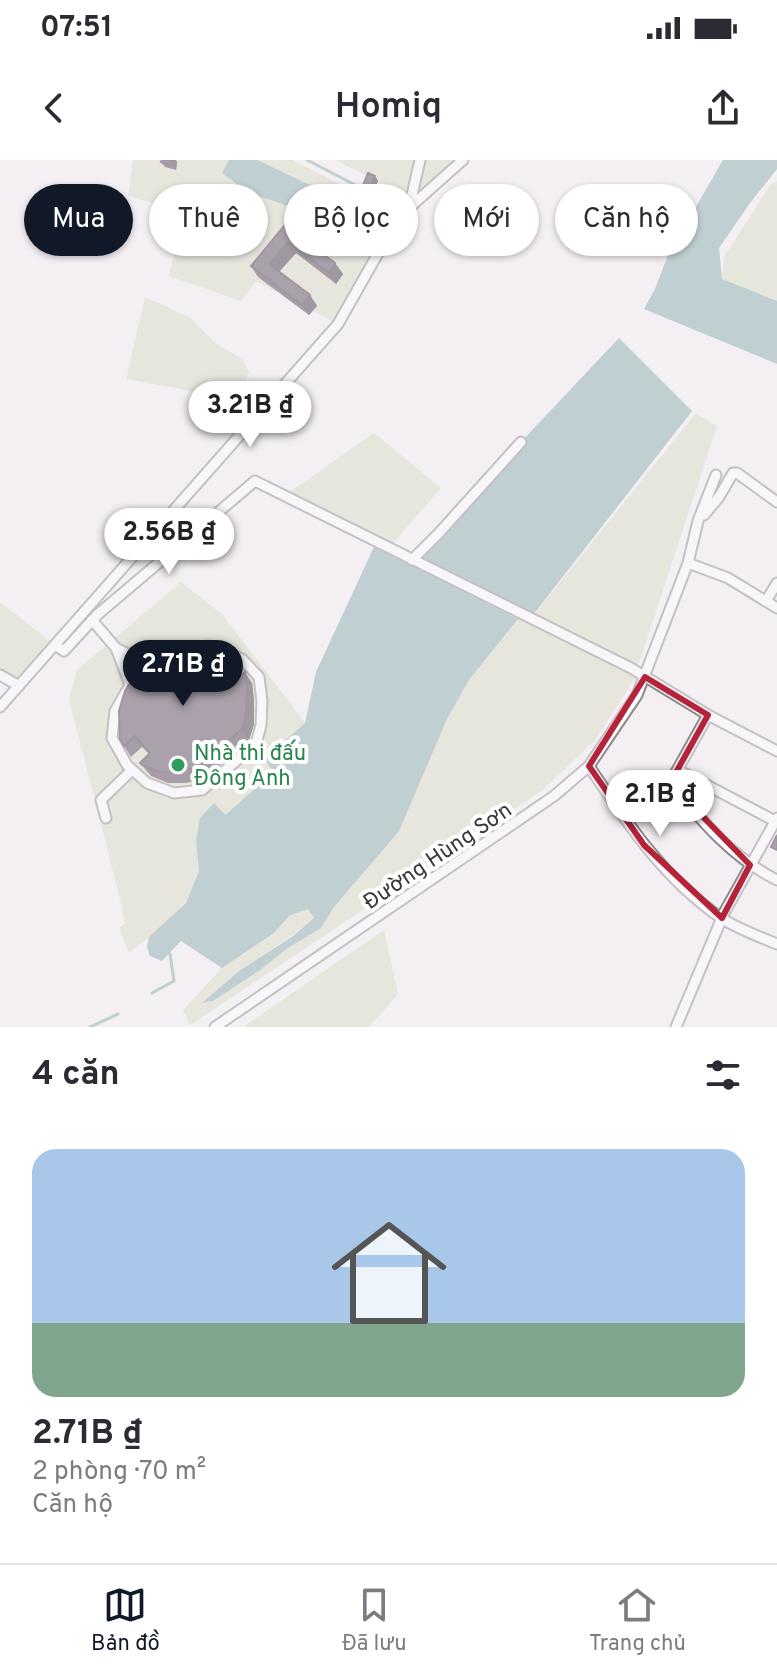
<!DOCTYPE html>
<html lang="vi">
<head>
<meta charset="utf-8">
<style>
	body { margin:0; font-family:Overpass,sans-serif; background:#f7f7f7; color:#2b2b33; height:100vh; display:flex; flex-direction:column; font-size:30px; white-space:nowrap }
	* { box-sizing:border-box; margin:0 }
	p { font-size:26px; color:#7c7c81 }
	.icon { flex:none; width:44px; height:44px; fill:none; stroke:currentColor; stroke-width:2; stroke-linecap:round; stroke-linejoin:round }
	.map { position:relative; height:867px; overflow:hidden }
	.panel { display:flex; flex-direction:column; background:#fff; flex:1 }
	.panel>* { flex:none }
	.guide { position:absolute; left:24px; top:24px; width:730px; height:72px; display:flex; gap:16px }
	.price { position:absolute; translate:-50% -68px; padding:0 18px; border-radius:28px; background:#fff; color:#222; font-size:26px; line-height:52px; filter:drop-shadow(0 2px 4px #0008) }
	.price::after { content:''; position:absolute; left:50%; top:48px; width:24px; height:18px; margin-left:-12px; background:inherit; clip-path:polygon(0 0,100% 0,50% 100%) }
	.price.selected { background:#111827; color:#fff }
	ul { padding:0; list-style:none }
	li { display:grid; align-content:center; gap:16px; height:424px; padding:0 32px }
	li+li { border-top:2px solid #e1e1e2 }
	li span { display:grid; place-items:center; height:248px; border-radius:24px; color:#555 }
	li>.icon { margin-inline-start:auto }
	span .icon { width:144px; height:144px; fill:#fffc; stroke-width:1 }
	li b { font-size:34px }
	h2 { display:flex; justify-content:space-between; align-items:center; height:96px; padding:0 32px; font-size:34px }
	.tag { padding:0 28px; border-radius:36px; background:#fff; box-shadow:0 2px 6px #0004; font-size:28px; line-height:72px }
	.tag.selected { background:#111827; color:#fff }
	.status { display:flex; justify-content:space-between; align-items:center; height:56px; padding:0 40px; background:#fff; direction:ltr }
	.status svg { height:22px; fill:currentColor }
	header { display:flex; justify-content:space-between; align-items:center; height:104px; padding:0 32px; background:#fff; font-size:36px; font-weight:600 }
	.dock { display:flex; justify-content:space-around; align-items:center; height:112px; border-top:2px solid #e1e1e2; background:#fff; font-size:22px; color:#7c7c81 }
	.dock a { display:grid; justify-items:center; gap:4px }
	.dock .selected { color:#111827 }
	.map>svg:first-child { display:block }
	.green { fill:#d7dcc3 }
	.water { fill:#84a8a8 }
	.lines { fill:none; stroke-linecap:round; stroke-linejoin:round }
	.stream { stroke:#84a8a8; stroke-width:3 }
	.minor-casing { stroke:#8d898d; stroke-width:13 }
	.minor { stroke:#fff; stroke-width:9 }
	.wall { fill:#4a3a4c }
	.shaded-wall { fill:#3c303e }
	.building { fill:#564458; stroke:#3c303e; stroke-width:2 }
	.marked { fill:none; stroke:#b52338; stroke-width:6; stroke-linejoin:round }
	.leisure-dot { fill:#2e9e5b; stroke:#fff; stroke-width:3 }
	.labels { text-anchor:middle; stroke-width:8; stroke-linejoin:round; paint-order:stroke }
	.leisure-label { font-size:22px; fill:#27864d; stroke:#fff; text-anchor:start }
	.street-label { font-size:22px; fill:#393839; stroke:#fff }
</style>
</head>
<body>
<div class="status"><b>07:51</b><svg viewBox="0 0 49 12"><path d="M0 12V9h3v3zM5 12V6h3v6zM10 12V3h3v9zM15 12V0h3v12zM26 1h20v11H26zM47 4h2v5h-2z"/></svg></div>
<header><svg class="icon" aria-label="back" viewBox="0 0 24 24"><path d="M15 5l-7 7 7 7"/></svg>Homiq<svg class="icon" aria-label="share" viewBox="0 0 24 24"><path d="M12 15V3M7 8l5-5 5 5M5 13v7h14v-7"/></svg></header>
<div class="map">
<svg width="777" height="867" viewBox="0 0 777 867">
	<rect width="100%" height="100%" fill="#f3eff3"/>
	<path class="green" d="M 133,0 L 292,0 L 403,56 L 338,164 L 256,121 L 241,141 L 169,116 L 184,51 L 128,36 Z
		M 335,0 L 463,0 L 417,41 Z
		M 777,21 L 777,143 L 722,119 L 724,97 L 771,24 Z
		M 145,137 L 191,158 L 214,182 L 242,199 L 249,212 L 244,225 L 259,239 L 256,243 L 126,219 Z
		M 696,253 L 717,266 L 633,521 L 595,580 L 544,629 L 190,865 L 183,850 L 222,808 L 274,773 L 290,755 L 308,748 L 314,758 C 279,788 235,808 204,843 L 213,841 L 260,810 L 288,788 L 321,768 L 447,559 L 469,520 L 523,454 L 532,457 Z
		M 374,273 L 441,328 L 388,389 L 284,336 Z
		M 181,422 L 223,455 L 305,563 L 264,599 L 275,611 L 196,680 C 197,690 200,703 199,712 C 192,747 155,772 129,793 L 119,768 L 125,764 L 121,743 L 69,539 L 77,510 Z
		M 0,442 L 55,485 L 19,526 L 0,516 Z
		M 384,770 L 398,834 L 369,867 L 243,867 Z"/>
	<path class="water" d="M 229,0 L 257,0 L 329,34 L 318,57 L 246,31 L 222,13 Z
		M 723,0 L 777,0 L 777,9 L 750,43 L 719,88 L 722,119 L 777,141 L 777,204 L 644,149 L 655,129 L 668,95 Z
		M 619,178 L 692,251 L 533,455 L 421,399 L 521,282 Z
		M 374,387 L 518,459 L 469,520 L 447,559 L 399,671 L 334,747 L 321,768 L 288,788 L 260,810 L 213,841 L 202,843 L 239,811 L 293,776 L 314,758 L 308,749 L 290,755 L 274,773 L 222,808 L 181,781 L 162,801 L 150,796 L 147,787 L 149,777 L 186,743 L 199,711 L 196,680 L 200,658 L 214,643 L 225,655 L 274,612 L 264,599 L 305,563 L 316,512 Z"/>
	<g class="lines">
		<path class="stream" d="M 307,0 L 359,27
			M 377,36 L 395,45
			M 152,833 L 174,821 L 170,794
			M 90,867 L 118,854"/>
		<defs>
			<path id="minor" d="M 409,48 L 420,0
				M 334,52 L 326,66 L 328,71 L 336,75 L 346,75 L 380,90
				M 704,355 L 719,337 L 733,313 L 737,313 L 777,342
				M 412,400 L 439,373 L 521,282
				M 688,403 L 728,418 L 777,448
				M 766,441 L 777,423
				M 92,460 L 116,488 L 130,525 L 115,551 L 112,578 L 127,605 L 147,623 L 174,633 L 202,630 L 256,584 L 261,565 L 262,541 L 259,517 L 242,499 L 208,486 L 196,489
				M 55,485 L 64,491 L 97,455 L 255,321 L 631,508 L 708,555 L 777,591
				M 116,488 L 152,506 L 157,503
				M 0,515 L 19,526
				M 0,547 L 338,164 L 380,90 L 409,48 L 463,0
				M 589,606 C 626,662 664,719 721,758 C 738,769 758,776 777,784
				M 678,610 L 775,661
				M 670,623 C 701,660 732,698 777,720
				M 686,642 L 702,623
				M 106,658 L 101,640 L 132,610
				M 625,659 L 670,623 L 708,555
				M 215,867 L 554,636 L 589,606 L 637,535 L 688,403 L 698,361 L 716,315
				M 676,867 L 724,753 L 777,658"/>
		</defs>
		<use href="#minor" class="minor-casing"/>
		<use href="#minor" class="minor"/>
	</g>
	<path class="wall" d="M 161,2 L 177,2 L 176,10 L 165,7 Z
		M 375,16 L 378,21 L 369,43 L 362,41 L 359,35 Z
		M 349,62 L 371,64 L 367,73 L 352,67 Z
		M 284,66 L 335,103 L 343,114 L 336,124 L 296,93 L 279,112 L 310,135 L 317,146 L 309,155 L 258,117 L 251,106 Z
		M 229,494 L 237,505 L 228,512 L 235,520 L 252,523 L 254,541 L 254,564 L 249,580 L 205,618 L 186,623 L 168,623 L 151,616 L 140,603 L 149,594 L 142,587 L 131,597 L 124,586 Z"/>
	<path class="shaded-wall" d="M 173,0 L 176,0 L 177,2 L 176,10 L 172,4 Z
		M 375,16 L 378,21 L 369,43 L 365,38 Z
		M 367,58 L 371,64 L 367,73 L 363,68 Z
		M 288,82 L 296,93 L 276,115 L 269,104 Z
		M 335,103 L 343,114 L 336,124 L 329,113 Z
		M 310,135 L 317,146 L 309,155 L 302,145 Z
		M 245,512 L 252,523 L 254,541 L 254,564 L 249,580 L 242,569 Z"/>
	<path class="building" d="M 162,0 L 173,0 L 172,4 L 161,2 Z
		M 368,13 L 375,16 L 365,38 L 359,35 Z
		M 352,52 L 367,58 L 363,68 L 349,62 Z
		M 284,66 L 335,103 L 329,113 L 288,82 L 269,104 L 310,135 L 302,145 L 251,106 Z
		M 204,485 L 229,494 L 220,502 L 235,520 L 245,512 L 247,531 L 246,553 L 242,569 L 197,607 L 178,612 L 160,612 L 144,606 L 140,603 L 150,593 L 135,576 L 124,586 L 120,579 L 119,551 L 125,531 L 137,512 L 159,495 L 177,487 Z
		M 777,675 L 777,690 L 771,687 Z"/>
	<path d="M0 0H777V867H0ZM 645,517 L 708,555 L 670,623 L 750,705 L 722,758 L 644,685 L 589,606 Z" fill="#f3eff3" fill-opacity=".55" fill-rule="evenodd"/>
	<path class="marked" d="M 645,517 L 708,555 L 670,623 L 750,705 L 722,758 L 644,685 L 589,606 Z"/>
	<circle class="leisure-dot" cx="178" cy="605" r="8"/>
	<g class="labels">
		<g class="leisure-label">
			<text x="194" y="600">Nhà thi đấu<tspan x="194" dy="25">Đông Anh</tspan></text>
		</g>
		<g class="street-label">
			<text transform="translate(437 695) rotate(-34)" y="8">Đường Hùng Sơn</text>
		</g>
	</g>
</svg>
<b class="price" style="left:250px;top:289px">3.21B ₫</b>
<b class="price" style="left:169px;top:416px">2.56B ₫</b>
<b class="price selected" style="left:183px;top:548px">2.71B ₫</b>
<b class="price" style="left:660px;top:678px">2.1B ₫</b>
<div class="guide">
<a class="tag selected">Mua</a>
<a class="tag">Thuê</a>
<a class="tag">Bộ lọc</a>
<a class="tag">Mới</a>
<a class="tag">Căn hộ</a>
</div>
</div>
<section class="panel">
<h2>4 căn<svg class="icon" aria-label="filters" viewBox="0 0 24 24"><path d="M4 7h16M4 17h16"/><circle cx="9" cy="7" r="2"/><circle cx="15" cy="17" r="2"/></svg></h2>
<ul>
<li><span style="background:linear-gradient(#a9c7e8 70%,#7fa58c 0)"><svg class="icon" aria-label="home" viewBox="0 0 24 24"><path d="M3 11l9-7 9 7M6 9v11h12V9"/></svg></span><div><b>2.71B ₫</b><p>2 phòng · 70 m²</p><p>Căn hộ</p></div></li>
</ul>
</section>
<nav class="dock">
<a class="selected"><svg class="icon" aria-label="map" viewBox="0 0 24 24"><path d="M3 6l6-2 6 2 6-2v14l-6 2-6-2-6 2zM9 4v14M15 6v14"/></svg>Bản đồ</a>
<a><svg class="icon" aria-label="saved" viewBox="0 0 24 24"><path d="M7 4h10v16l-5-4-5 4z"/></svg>Đã lưu</a>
<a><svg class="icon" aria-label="home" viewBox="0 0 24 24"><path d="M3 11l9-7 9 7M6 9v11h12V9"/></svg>Trang chủ</a>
</nav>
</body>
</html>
